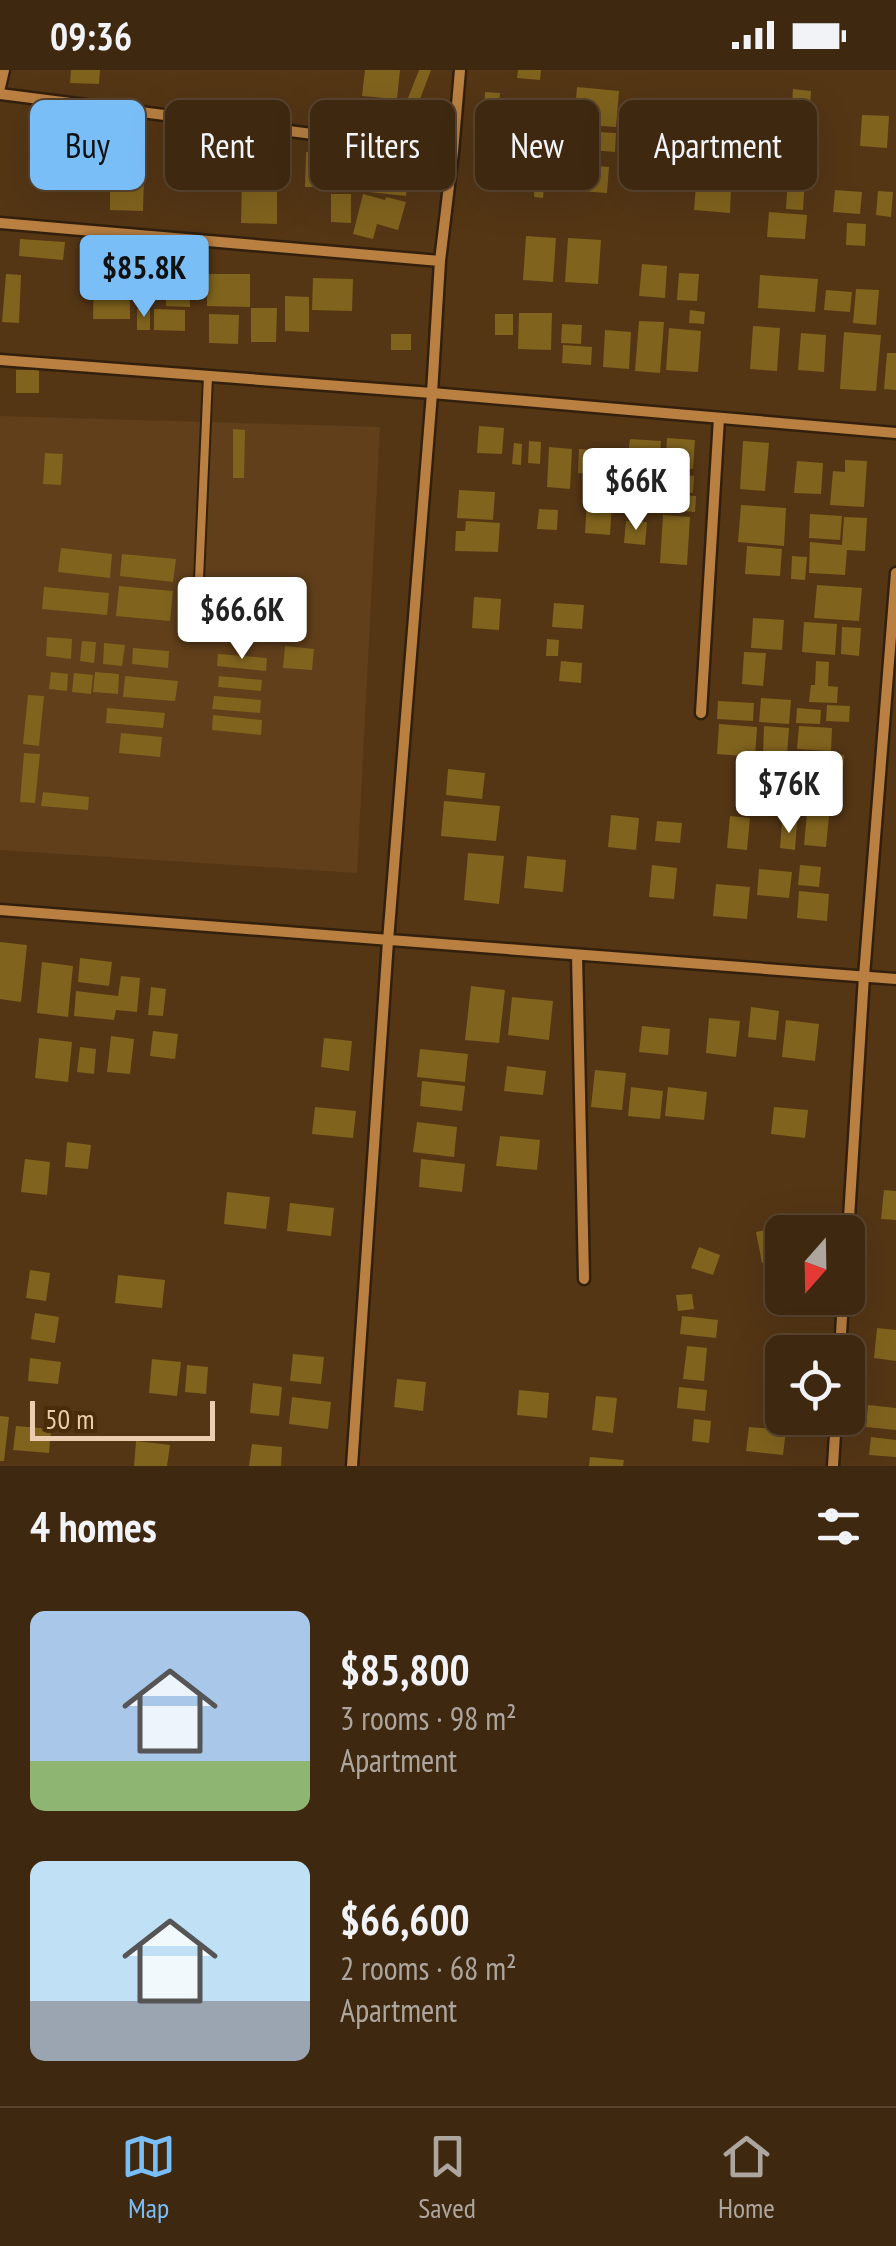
<!DOCTYPE html>
<html lang="en">
<head>
<meta charset="utf-8">
<style>
	body { margin:0; font-family:"PT Sans Narrow",sans-serif; background:#463019; color:#f1f3f6; height:100vh; display:flex; flex-direction:column; font-size:38px; white-space:nowrap }
	* { box-sizing:border-box; margin:0 }
	p { font-size:32px; color:#ada69f }
	.icon { flex:none; width:55px; height:55px; fill:none; stroke:currentColor; stroke-width:2; stroke-linecap:round; stroke-linejoin:round }
	.map { position:relative; height:1396px; overflow:hidden }
	.side { display:flex; flex-direction:column; background:#3f2810; flex:1 }
	.side>* { flex:none }
	.banner { position:absolute; left:30px; top:30px; width:838px; height:90px; display:flex; gap:20px }
	.needle { width:65px; rotate:200deg }
	.buttons { position:absolute; left:765px; top:1145px; display:grid; gap:20px }
	.buttons a { display:grid; place-items:center; width:100px; height:100px; border-radius:15px; background:#3f2810; box-shadow:0 10px 40px #0002,0 0 0 2px #584430; font-size:50px }
	.scale { position:absolute; left:30px; bottom:25px; width:185px; box-sizing:border-box; padding-left:10px; border:5px solid #eccdaf; border-top:0; font-size:28px; line-height:35px; white-space:nowrap; color:#eccdaf; -webkit-text-stroke:8px #492c09; paint-order:stroke }
	.price { position:absolute; translate:-50% -85px; padding:0 22px; border-radius:10px; background:#fff; color:#222; font-size:32px; line-height:65px; filter:drop-shadow(0 2px 5px #0008) }
	.price::after { content:''; position:absolute; left:50%; top:60px; width:30px; height:22px; margin-left:-15px; background:inherit; clip-path:polygon(0 0,100% 0,50% 100%) }
	.price.current { background:#7abef8; color:#111 }
	ul { padding:0; list-style:none }
	li { display:flex; align-items:center; gap:30px; height:250px; padding:0 30px }
	li span { display:grid; place-items:center; flex:none; width:280px; height:200px; border-radius:15px; color:#555 }
	li>.icon { margin-inline-start:auto }
	span .icon { width:120px; height:120px; fill:#fffc; stroke-width:1 }
	li b { font-size:42px }
	h2 { display:flex; justify-content:space-between; align-items:center; height:120px; padding:0 30px; font-size:42px }
	.chip { padding:0 35px; border-radius:15px; background:#3f2810; box-shadow:0 10px 40px #0002,0 0 0 2px #584430; font-size:35px; line-height:90px }
	.chip.current { background:#7abef8; color:#111 }
	.status { display:flex; justify-content:space-between; align-items:center; height:70px; padding:0 50px; background:#3f2810; direction:ltr }
	.status svg { height:28px; fill:currentColor }
	.tab-bar { display:flex; justify-content:space-around; align-items:center; height:140px; border-top:2px solid #584430; background:#3f2810; font-size:28px; color:#ada69f }
	.tab-bar a { display:grid; justify-items:center; gap:5px }
	.tab-bar .current { color:#7abef8 }
	.map>svg:first-child { display:block }
	.built { fill:#613f1a }
	.building { fill:#80631d }
	.lines { fill:none; stroke-linecap:round; stroke-linejoin:round }
	.service-casing { stroke:#33200c; stroke-width:12 }
	.minor-casing { stroke:#33200c; stroke-width:15 }
	.service { stroke:#ba8042; stroke-width:8 }
	.minor { stroke:#ba8042; stroke-width:10 }
</style>
</head>
<body>
<div class="status"><b>09:36</b><svg viewBox="0 0 49 12"><path d="M0 12V9h3v3zM5 12V6h3v6zM10 12V3h3v9zM15 12V0h3v12zM26 1h20v11H26zM47 4h2v5h-2z"/></svg></div>
<div class="map">
<svg width="896" height="1396" viewBox="0 0 896 1396">
	<rect width="100%" height="100%" fill="#543615"/>
	<path class="built" d="M 0,346 L 380,357 L 357,803 L 0,780 Z"/>
	<path class="building" d="M 71,0 L 100,0 L 99,14 L 70,13 Z
		M 365,0 L 400,0 L 397,29 L 362,26 Z
		M 419,0 L 431,0 L 417,37 L 406,33 Z
		M 518,0 L 541,0 L 540,10 L 517,8 Z
		M 577,17 L 619,21 L 616,57 L 574,54 Z
		M 793,19 L 811,21 L 810,37 L 792,36 Z
		M 485,22 L 500,23 L 498,48 L 484,47 Z
		M 508,29 L 547,32 L 546,53 L 507,50 Z
		M 862,45 L 889,46 L 887,78 L 860,76 Z
		M 59,52 L 90,52 L 89,86 L 64,86 L 64,100 L 50,100 L 51,87 L 59,87 Z
		M 495,55 L 525,58 L 523,82 L 493,80 Z
		M 580,61 L 616,63 L 615,82 L 579,79 Z
		M 98,66 L 118,66 L 117,88 L 97,88 Z
		M 363,80 L 410,85 L 406,126 L 360,121 Z
		M 306,82 L 347,83 L 347,117 L 305,117 Z
		M 788,83 L 810,84 L 808,104 L 787,103 Z
		M 488,87 L 530,90 L 527,122 L 486,119 Z
		M 583,95 L 609,97 L 607,123 L 581,121 Z
		M 553,98 L 579,100 L 578,118 L 552,116 Z
		M 535,103 L 545,104 L 543,128 L 534,127 Z
		M 788,106 L 805,108 L 803,140 L 786,139 Z
		M 110,107 L 144,107 L 143,141 L 110,140 Z
		M 242,107 L 277,108 L 277,154 L 241,153 Z
		M 696,115 L 731,118 L 730,143 L 694,140 Z
		M 835,120 L 862,122 L 860,144 L 833,142 Z
		M 878,121 L 893,122 L 891,147 L 876,145 Z
		M 331,124 L 351,124 L 351,153 L 331,152 Z
		M 363,124 L 385,130 L 386,127 L 406,132 L 398,160 L 377,154 L 373,169 L 353,164 Z
		M 769,142 L 807,145 L 805,169 L 767,167 Z
		M 847,153 L 866,154 L 865,176 L 846,175 Z
		M 526,166 L 556,168 L 553,212 L 523,210 Z
		M 568,168 L 601,170 L 598,214 L 565,212 Z
		M 20,169 L 65,172 L 63,190 L 19,186 Z
		M 642,194 L 667,196 L 665,228 L 639,226 Z
		M 167,199 L 180,200 L 180,216 L 167,216 Z
		M 94,203 L 130,204 L 130,249 L 93,249 Z
		M 679,203 L 699,204 L 697,231 L 677,230 Z
		M 6,204 L 21,205 L 19,253 L 2,252 Z
		M 207,204 L 250,204 L 250,237 L 207,236 Z
		M 760,205 L 818,209 L 815,242 L 758,238 Z
		M 313,208 L 353,209 L 352,241 L 312,240 Z
		M 856,219 L 879,220 L 876,255 L 853,253 Z
		M 166,220 L 190,220 L 190,237 L 166,236 Z
		M 826,220 L 852,222 L 850,242 L 824,240 Z
		M 285,226 L 309,227 L 309,262 L 285,261 Z
		M 251,238 L 277,238 L 276,272 L 251,272 Z
		M 137,239 L 150,239 L 150,260 L 137,260 Z
		M 154,239 L 185,240 L 185,261 L 154,260 Z
		M 690,240 L 705,242 L 704,254 L 689,253 Z
		M 519,243 L 552,243 L 551,280 L 518,279 Z
		M 209,244 L 239,245 L 238,274 L 209,273 Z
		M 495,244 L 513,244 L 513,265 L 495,265 Z
		M 639,251 L 664,252 L 660,303 L 635,301 Z
		M 562,254 L 582,255 L 581,274 L 561,273 Z
		M 753,256 L 780,258 L 777,301 L 750,299 Z
		M 669,258 L 701,261 L 698,302 L 666,300 Z
		M 605,260 L 631,262 L 629,299 L 603,297 Z
		M 844,262 L 881,265 L 876,321 L 840,319 Z
		M 801,263 L 826,265 L 824,302 L 798,300 Z
		M 391,264 L 411,264 L 411,280 L 391,280 Z
		M 563,275 L 592,277 L 591,295 L 562,293 Z
		M 887,283 L 896,283 L 896,320 L 884,319 Z
		M 16,300 L 39,300 L 39,323 L 16,323 Z
		M 479,356 L 504,358 L 502,384 L 477,383 Z
		M 233,359 L 245,360 L 244,408 L 233,408 Z
		M 667,368 L 695,370 L 693,399 L 665,397 Z
		M 630,369 L 661,371 L 660,386 L 628,384 Z
		M 529,371 L 541,372 L 540,394 L 528,393 Z
		M 743,371 L 769,373 L 765,421 L 740,419 Z
		M 514,373 L 522,374 L 521,395 L 512,394 Z
		M 549,377 L 572,379 L 570,419 L 547,417 Z
		M 579,379 L 596,380 L 594,404 L 578,403 Z
		M 606,381 L 617,382 L 616,396 L 605,395 Z
		M 45,383 L 63,384 L 61,415 L 43,414 Z
		M 624,385 L 663,388 L 661,409 L 622,406 Z
		M 845,390 L 867,391 L 864,437 L 830,435 L 833,401 L 845,402 Z
		M 797,391 L 823,393 L 821,424 L 794,423 Z
		M 668,403 L 694,406 L 693,423 L 666,421 Z
		M 622,408 L 648,410 L 647,427 L 621,426 Z
		M 459,420 L 495,422 L 493,450 L 457,448 Z
		M 683,425 L 696,426 L 695,442 L 682,441 Z
		M 587,431 L 612,433 L 610,465 L 585,463 Z
		M 741,435 L 786,438 L 784,476 L 738,472 Z
		M 539,439 L 558,440 L 557,460 L 537,459 Z
		M 810,444 L 842,446 L 840,470 L 809,468 Z
		M 663,445 L 690,447 L 687,495 L 660,493 Z
		M 844,447 L 867,448 L 865,481 L 847,480 L 845,505 L 809,503 L 810,472 L 842,475 Z
		M 466,451 L 500,453 L 498,482 L 455,481 L 456,461 L 465,461 Z
		M 626,451 L 647,452 L 645,475 L 624,473 Z
		M 747,476 L 782,479 L 780,506 L 745,504 Z
		M 61,478 L 112,484 L 110,508 L 58,502 Z
		M 122,484 L 176,489 L 173,512 L 120,506 Z
		M 792,486 L 807,487 L 805,510 L 791,509 Z
		M 817,515 L 862,518 L 859,551 L 814,548 Z
		M 119,516 L 173,521 L 170,551 L 116,546 Z
		M 44,517 L 109,523 L 107,545 L 42,539 Z
		M 474,527 L 501,529 L 499,560 L 472,558 Z
		M 554,533 L 584,535 L 582,559 L 552,557 Z
		M 227,540 L 273,544 L 272,559 L 226,554 Z
		M 753,548 L 784,550 L 782,580 L 751,578 Z
		M 804,552 L 837,554 L 835,585 L 802,582 Z
		M 842,557 L 861,558 L 859,586 L 841,584 Z
		M 47,567 L 72,569 L 71,589 L 46,586 Z
		M 547,569 L 559,570 L 558,586 L 546,586 Z
		M 82,571 L 96,572 L 94,593 L 80,591 Z
		M 104,573 L 125,575 L 122,596 L 103,594 Z
		M 285,576 L 314,579 L 312,600 L 283,598 Z
		M 133,578 L 169,581 L 168,598 L 132,594 Z
		M 744,582 L 766,583 L 763,616 L 742,614 Z
		M 218,584 L 267,588 L 266,601 L 217,596 Z
		M 561,591 L 582,593 L 581,613 L 559,611 Z
		M 816,591 L 829,592 L 828,616 L 838,617 L 837,633 L 809,632 L 811,615 L 815,615 Z
		M 51,602 L 68,604 L 67,621 L 49,619 Z
		M 95,602 L 119,604 L 118,624 L 93,622 Z
		M 74,603 L 93,605 L 91,624 L 72,622 Z
		M 125,606 L 178,611 L 175,631 L 123,627 Z
		M 219,606 L 262,610 L 261,621 L 218,617 Z
		M 28,625 L 44,626 L 39,676 L 23,674 Z
		M 214,626 L 261,630 L 260,643 L 212,639 Z
		M 761,628 L 791,630 L 789,654 L 759,652 Z
		M 718,631 L 754,633 L 753,651 L 717,649 Z
		M 827,635 L 850,636 L 849,652 L 826,651 Z
		M 107,638 L 165,643 L 163,658 L 106,653 Z
		M 797,638 L 821,640 L 820,654 L 796,653 Z
		M 213,645 L 262,650 L 261,665 L 212,660 Z
		M 719,654 L 757,657 L 755,687 L 717,684 Z
		M 764,656 L 789,658 L 787,685 L 763,684 Z
		M 799,656 L 832,658 L 831,681 L 797,679 Z
		M 121,663 L 162,667 L 160,687 L 119,683 Z
		M 798,682 L 844,685 L 842,711 L 796,708 Z
		M 24,683 L 40,684 L 35,733 L 20,732 Z
		M 448,699 L 485,703 L 482,729 L 446,725 Z
		M 43,722 L 89,727 L 88,740 L 41,736 Z
		M 444,731 L 500,736 L 496,771 L 441,766 Z
		M 807,743 L 829,746 L 826,777 L 804,775 Z
		M 611,745 L 639,748 L 636,780 L 608,777 Z
		M 730,746 L 750,748 L 747,780 L 727,778 Z
		M 657,751 L 682,753 L 680,773 L 655,771 Z
		M 782,752 L 797,753 L 795,780 L 780,778 Z
		M 468,783 L 504,786 L 499,834 L 464,830 Z
		M 527,786 L 566,790 L 563,822 L 524,818 Z
		M 652,795 L 677,798 L 674,829 L 649,827 Z
		M 800,795 L 821,797 L 819,817 L 798,815 Z
		M 759,799 L 792,802 L 789,828 L 757,825 Z
		M 716,814 L 750,817 L 747,849 L 713,846 Z
		M 799,821 L 829,824 L 827,851 L 797,848 Z
		M 0,872 L 27,875 L 21,932 L 0,929 Z
		M 80,888 L 112,892 L 109,916 L 78,912 Z
		M 42,892 L 73,896 L 68,947 L 37,943 Z
		M 121,906 L 140,908 L 137,942 L 116,940 L 114,950 L 74,946 L 76,921 L 118,926 Z
		M 471,916 L 505,920 L 499,973 L 465,970 Z
		M 151,917 L 166,919 L 163,946 L 148,945 Z
		M 512,927 L 553,931 L 549,970 L 508,965 Z
		M 751,937 L 779,941 L 776,970 L 748,967 Z
		M 709,948 L 740,951 L 736,987 L 706,983 Z
		M 786,950 L 819,954 L 815,991 L 782,987 Z
		M 642,956 L 670,959 L 668,985 L 639,982 Z
		M 153,961 L 178,964 L 175,989 L 150,986 Z
		M 111,966 L 134,969 L 130,1004 L 107,1002 Z
		M 39,968 L 72,972 L 68,1012 L 35,1008 Z
		M 324,968 L 352,971 L 349,1001 L 321,997 Z
		M 80,977 L 96,979 L 94,1004 L 77,1002 Z
		M 420,979 L 468,984 L 465,1012 L 417,1007 Z
		M 507,996 L 546,1001 L 543,1025 L 504,1021 Z
		M 595,1000 L 626,1003 L 622,1040 L 591,1037 Z
		M 422,1011 L 465,1016 L 462,1041 L 420,1036 Z
		M 631,1017 L 663,1021 L 660,1049 L 628,1046 Z
		M 668,1017 L 707,1022 L 704,1050 L 665,1046 Z
		M 315,1037 L 356,1041 L 353,1068 L 312,1064 Z
		M 774,1037 L 808,1040 L 805,1068 L 771,1064 Z
		M 417,1052 L 457,1057 L 454,1087 L 413,1082 Z
		M 500,1066 L 540,1070 L 537,1100 L 496,1096 Z
		M 67,1072 L 91,1075 L 88,1099 L 65,1097 Z
		M 25,1089 L 50,1092 L 47,1125 L 21,1122 Z
		M 421,1089 L 465,1094 L 462,1122 L 419,1117 Z
		M 884,1120 L 896,1121 L 896,1150 L 881,1149 Z
		M 227,1122 L 270,1127 L 266,1159 L 224,1154 Z
		M 290,1133 L 334,1138 L 331,1166 L 287,1161 Z
		M 779,1157 L 782,1189 L 762,1193 L 756,1162 Z
		M 699,1177 L 720,1185 L 713,1205 L 691,1198 Z
		M 30,1200 L 50,1203 L 46,1231 L 26,1228 Z
		M 118,1205 L 165,1210 L 162,1238 L 115,1233 Z
		M 774,1218 L 782,1220 L 782,1228 L 806,1228 L 804,1245 L 771,1240 Z
		M 692,1224 L 694,1239 L 678,1241 L 676,1225 Z
		M 35,1243 L 59,1247 L 55,1273 L 31,1269 Z
		M 682,1246 L 718,1250 L 716,1268 L 680,1264 Z
		M 877,1258 L 896,1260 L 896,1291 L 874,1288 Z
		M 687,1276 L 707,1278 L 704,1311 L 683,1309 Z
		M 293,1284 L 324,1287 L 321,1314 L 290,1311 Z
		M 30,1288 L 61,1292 L 58,1314 L 28,1311 Z
		M 152,1289 L 181,1292 L 177,1326 L 149,1323 Z
		M 187,1295 L 208,1297 L 206,1324 L 185,1322 Z
		M 397,1309 L 426,1312 L 423,1341 L 394,1337 Z
		M 253,1313 L 282,1317 L 279,1346 L 250,1343 Z
		M 766,1315 L 782,1317 L 783,1352 L 763,1350 Z
		M 679,1317 L 707,1320 L 705,1341 L 677,1338 Z
		M 519,1320 L 549,1323 L 547,1348 L 517,1345 Z
		M 596,1326 L 617,1328 L 613,1363 L 592,1360 Z
		M 292,1327 L 331,1332 L 328,1359 L 289,1354 Z
		M 868,1335 L 896,1338 L 896,1360 L 866,1357 Z
		M 0,1346 L 9,1347 L 4,1391 L 0,1391 Z
		M 694,1349 L 711,1351 L 709,1373 L 692,1371 Z
		M 16,1356 L 51,1359 L 49,1383 L 13,1380 Z
		M 749,1357 L 786,1360 L 783,1385 L 746,1381 Z
		M 871,1367 L 896,1370 L 896,1387 L 869,1385 Z
		M 136,1371 L 170,1375 L 167,1396 L 134,1396 Z
		M 252,1374 L 282,1377 L 281,1396 L 249,1396 Z
		M 590,1387 L 624,1390 L 623,1396 L 589,1396 Z"/>
	<g class="lines">
		<defs>
			<path id="service" d="M 198,532 L 208,306"/>
			<path id="minor" d="M 0,17 L 4,0
				M 0,24 L 453,82
				M 0,153 L 440,191
				M 0,290 L 432,323 L 896,363
				M 701,643 L 719,348
				M 0,840 L 896,909
				M 577,885 L 584,1209
				M 848,1164 L 864,906 L 896,503
				M 840,1282 L 843,1228
				M 352,1396 L 388,871 L 432,323 L 440,191 L 453,82 L 460,0
				M 833,1396 L 836,1348"/>
		</defs>
		<use href="#service" class="service-casing"/>
		<use href="#minor" class="minor-casing"/>
		<use href="#service" class="service"/>
		<use href="#minor" class="minor"/>
	</g>
</svg>
<div class="buttons">
<a><svg class="needle" viewBox="-14 -14 28 28"><path d="M0-13l5 13h-10z" fill="#e53935"/><path d="M0 13l5-13h-10z" fill="#ada69f"/></svg></a>
<a><svg class="icon" aria-label="locate" viewBox="0 0 24 24"><circle cx="12" cy="12" r="6"/><path d="M12 2v4M12 18v4M2 12h4M18 12h4"/></svg></a>
</div>
<div class="scale">50 m</div>
<b class="price current" style="left:144px;top:250px">$85.8K</b>
<b class="price" style="left:636px;top:463px">$66K</b>
<b class="price" style="left:242px;top:592px">$66.6K</b>
<b class="price" style="left:789px;top:766px">$76K</b>
<div class="banner">
<a class="chip current">Buy</a>
<a class="chip">Rent</a>
<a class="chip">Filters</a>
<a class="chip">New</a>
<a class="chip">Apartment</a>
</div>
</div>
<section class="side">
<h2>4 homes<svg class="icon" aria-label="filters" viewBox="0 0 24 24"><path d="M4 7h16M4 17h16"/><circle cx="9" cy="7" r="2"/><circle cx="15" cy="17" r="2"/></svg></h2>
<ul>
<li><span style="background:linear-gradient(#a9c7e8 75%,#8fb573 0)"><svg class="icon" aria-label="home" viewBox="0 0 24 24"><path d="M3 11l9-7 9 7M6 9v11h12V9"/></svg></span><div><b>$85,800</b><p>3 rooms · 98 m²</p><p>Apartment</p></div></li>
<li><span style="background:linear-gradient(#bfe0f5 70%,#9aa5b1 0)"><svg class="icon" aria-label="home" viewBox="0 0 24 24"><path d="M3 11l9-7 9 7M6 9v11h12V9"/></svg></span><div><b>$66,600</b><p>2 rooms · 68 m²</p><p>Apartment</p></div></li>
</ul>
</section>
<nav class="tab-bar">
<a class="current"><svg class="icon" aria-label="map" viewBox="0 0 24 24"><path d="M3 6l6-2 6 2 6-2v14l-6 2-6-2-6 2zM9 4v14M15 6v14"/></svg>Map</a>
<a><svg class="icon" aria-label="saved" viewBox="0 0 24 24"><path d="M7 4h10v16l-5-4-5 4z"/></svg>Saved</a>
<a><svg class="icon" aria-label="home" viewBox="0 0 24 24"><path d="M3 11l9-7 9 7M6 9v11h12V9"/></svg>Home</a>
</nav>
</body>
</html>
